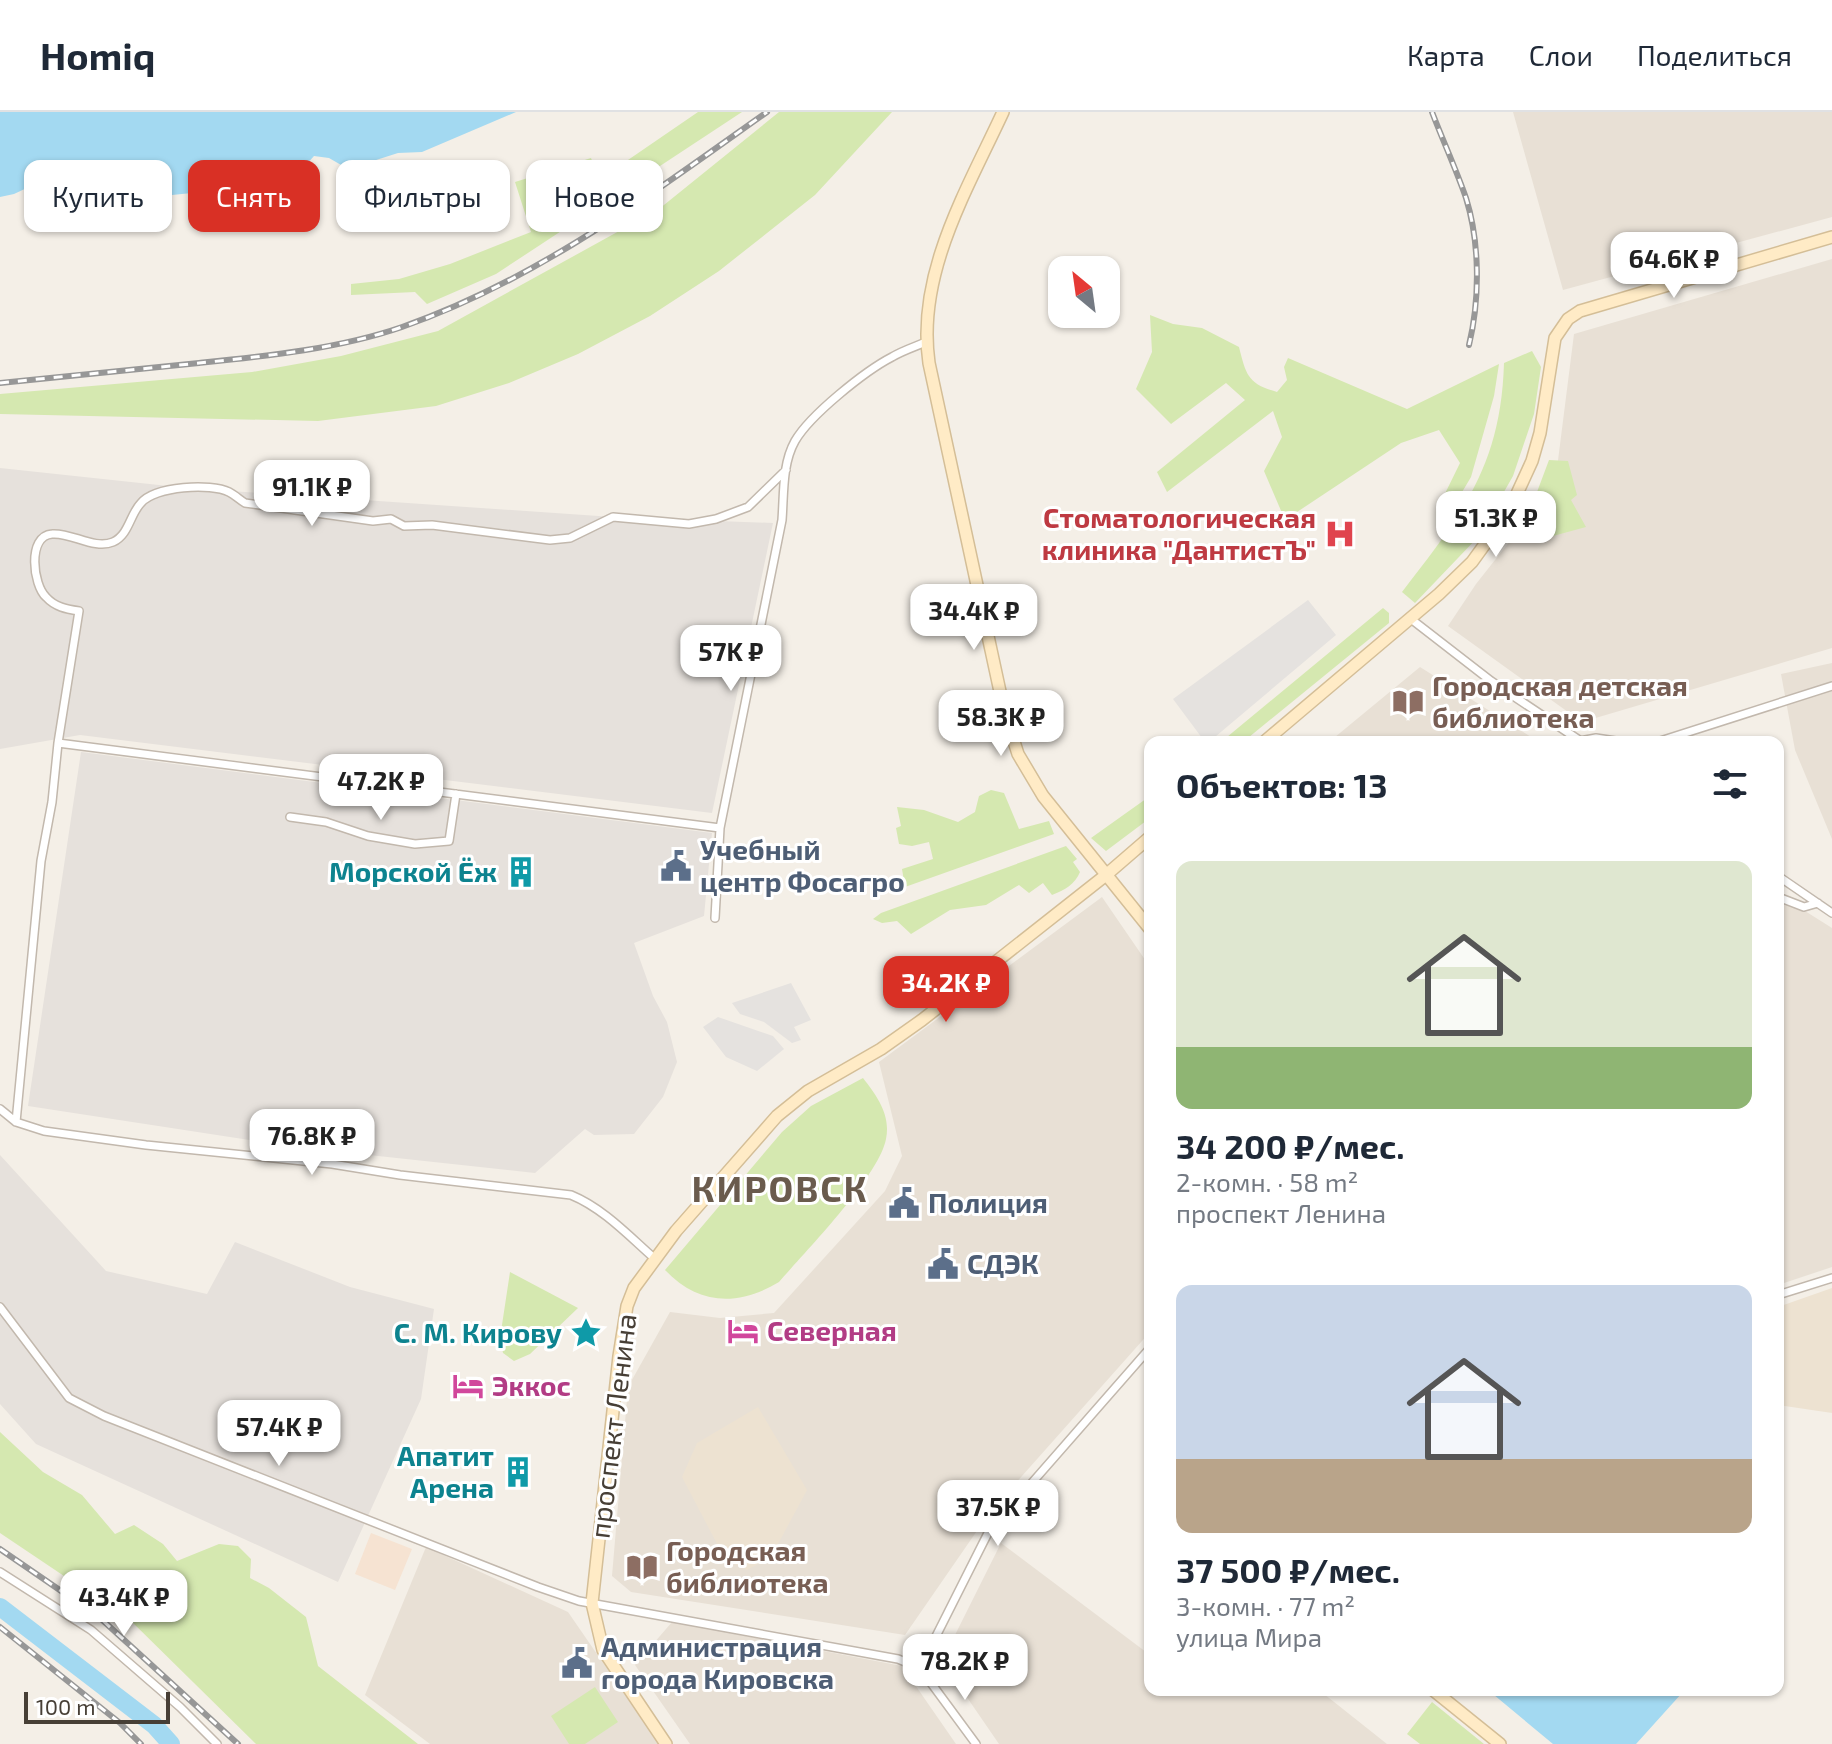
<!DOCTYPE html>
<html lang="ru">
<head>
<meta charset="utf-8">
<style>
	body { margin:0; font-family:"Exo 2",sans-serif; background:#f6f6f7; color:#1f2937; height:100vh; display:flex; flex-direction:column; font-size:30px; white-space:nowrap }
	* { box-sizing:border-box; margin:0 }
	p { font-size:26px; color:#747a83 }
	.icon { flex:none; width:44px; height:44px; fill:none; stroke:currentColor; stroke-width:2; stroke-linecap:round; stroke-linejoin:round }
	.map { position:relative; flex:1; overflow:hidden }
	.sheet { position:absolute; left:1144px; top:624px; width:640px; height:960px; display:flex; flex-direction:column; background:#fff; border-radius:16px; box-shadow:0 2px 6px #0004 }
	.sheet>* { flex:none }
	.guide { position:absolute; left:24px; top:48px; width:760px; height:72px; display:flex; gap:16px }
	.needle { width:52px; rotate:331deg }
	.tools { position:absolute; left:1048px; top:144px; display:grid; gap:16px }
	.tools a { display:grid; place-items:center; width:72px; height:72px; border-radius:16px; background:#fff; box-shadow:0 2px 6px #0004; font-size:40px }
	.scale { position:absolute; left:24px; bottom:20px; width:146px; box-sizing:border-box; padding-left:8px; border:4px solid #473f36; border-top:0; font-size:22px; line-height:28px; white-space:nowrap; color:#473f36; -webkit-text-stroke:6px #fff; paint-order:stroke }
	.price { position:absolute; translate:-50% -68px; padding:0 18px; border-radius:16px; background:#fff; color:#222; font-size:26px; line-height:52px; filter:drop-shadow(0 2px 4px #0008) }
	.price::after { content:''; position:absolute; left:50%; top:48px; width:24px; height:18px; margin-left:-12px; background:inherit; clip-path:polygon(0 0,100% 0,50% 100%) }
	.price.active { background:#d93025; color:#fff }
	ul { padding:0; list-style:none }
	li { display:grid; align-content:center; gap:16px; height:424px; padding:0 32px }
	li span { display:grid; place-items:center; height:248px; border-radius:16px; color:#555 }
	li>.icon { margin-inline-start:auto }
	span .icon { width:144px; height:144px; fill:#fffc; stroke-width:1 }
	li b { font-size:34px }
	h2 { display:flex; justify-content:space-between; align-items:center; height:96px; padding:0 32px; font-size:34px }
	.chip { padding:0 28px; border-radius:16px; background:#fff; box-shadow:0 2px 6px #0004; font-size:28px; line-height:72px }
	.chip.active { background:#d93025; color:#fff }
	header { display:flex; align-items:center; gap:48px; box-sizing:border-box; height:112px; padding:0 40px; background:#fff; border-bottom:2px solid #e0e1e3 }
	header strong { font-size:38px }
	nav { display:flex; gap:44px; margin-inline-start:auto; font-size:28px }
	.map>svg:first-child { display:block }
	.residential { fill:#e8e0d5 }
	.commercial { fill:#f6e3d2 }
	.industrial { fill:#e6e1dc }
	.education { fill:#ede2d1 }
	.green { fill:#d5e8b0 }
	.parking { fill:#e5e2df }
	.water { fill:#a3d9f1 }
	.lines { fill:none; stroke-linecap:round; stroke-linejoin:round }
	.river { stroke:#a3d9f1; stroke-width:18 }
	.street-casing { stroke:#c2b8ad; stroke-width:10 }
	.secondary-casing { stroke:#d4be97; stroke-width:14 }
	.street { stroke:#fff; stroke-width:7 }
	.secondary { stroke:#ffebc6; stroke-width:11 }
	.rail-casing { stroke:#979797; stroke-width:6 }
	.rail { stroke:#fff; stroke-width:3; stroke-dasharray:9; stroke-linecap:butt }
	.labels { text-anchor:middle; stroke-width:6; stroke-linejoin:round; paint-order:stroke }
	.health-label { font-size:28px; font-weight:bold; fill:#be3a42; stroke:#fff; text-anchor:end }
	.education-label { font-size:28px; font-weight:bold; fill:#785e54; stroke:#fff; text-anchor:start }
	.service-label { font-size:28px; font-weight:bold; fill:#4e5e75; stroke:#fff; text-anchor:start }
	.culture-label { font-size:28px; font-weight:bold; fill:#0d838f; stroke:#fff; text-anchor:end }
	.hotel-label { font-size:28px; font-weight:bold; fill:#b23c85; stroke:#fff; text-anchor:start }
	.street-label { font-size:28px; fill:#473f36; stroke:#fff }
	.district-label { font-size:36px; font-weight:bold; letter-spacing:2px; fill:#6a5b4d; stroke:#fff }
</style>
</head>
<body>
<header>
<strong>Homiq</strong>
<nav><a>Карта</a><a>Слои</a><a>Поделиться</a></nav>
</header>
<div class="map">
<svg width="1832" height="1632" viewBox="0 0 1832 1632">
	<rect width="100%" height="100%" fill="#f4efe7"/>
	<path class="residential" d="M 1513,0 L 1832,0 L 1832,105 L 1563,178 Z
		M 1832,147 L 1832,536 L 1582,610 L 1448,514 L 1476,472 L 1555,372 L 1574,222 Z
		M 1832,551 L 1832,727 L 1795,638 L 1781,562 Z
		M 1420,555 L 1539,630 L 1329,630 Z
		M 1778,782 L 1832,816 L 1832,1155 L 1778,1173 Z
		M 1102,785 L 1150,855 L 1150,1220 L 990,1400 L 905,1523 L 631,1480 L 612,1464 L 628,1275 L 670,1200 L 720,1206 L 774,1201 L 885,1079 L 902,1044 L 879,950 Z
		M 1001,1431 L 1150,1543 L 1150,1578 L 1319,1578 L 1387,1632 L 999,1632 L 942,1549 Z
		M 426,1435 L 568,1500 L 659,1632 L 430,1632 L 365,1583 Z
		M 672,1510 L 902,1554 L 956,1632 L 690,1632 L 635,1553 Z"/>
	<path class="commercial" d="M 371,1421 L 412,1437 L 395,1478 L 355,1462 Z"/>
	<path class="industrial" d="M 0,356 L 187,376 L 613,405 L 773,411 L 712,701 L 80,623 L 0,637 Z
		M 81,640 L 712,721 L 704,804 L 634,831 L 653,884 L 667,910 L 677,950 L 663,985 L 634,1022 L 594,1023 L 585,1017 L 535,1061 L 295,1035 L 28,994 Z
		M 0,1043 L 106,1159 L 207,1182 L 235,1130 L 350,1175 L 434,1197 L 421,1287 L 338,1470 L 36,1332 L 0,1292 Z"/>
	<path class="education" d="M 1832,1176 L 1832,1301 L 1778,1293 L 1778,1195 Z
		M 758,1295 L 807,1378 L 771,1445 L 747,1458 L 725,1447 L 682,1365 L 697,1331 Z"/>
	<path class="green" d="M 698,0 L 742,0 L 496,162 L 427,192 L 415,180 L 351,183 L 351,172 L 399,167 L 450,152 L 531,120 L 515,70 L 591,46 L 601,73 L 611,68 L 609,61 Z
		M 779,0 L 892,0 L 815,83 L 719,159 L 650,204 L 578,242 L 509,271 L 436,294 L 318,309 L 0,302 L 0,282 L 252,260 L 341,244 L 438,219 L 659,97 Z
		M 1150,203 L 1173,212 L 1202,216 L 1239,235 C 1246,263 1248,272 1277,280 L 1287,268 L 1284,255 L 1288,246 L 1407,297 L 1499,252 L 1494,284 L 1471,365 L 1439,419 L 1436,400 L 1460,351 L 1439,318 L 1401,331 L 1285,408 L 1264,359 L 1282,325 L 1273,299 L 1167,380 L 1157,360 L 1245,288 L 1226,271 L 1171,312 L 1136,277 L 1152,240 Z
		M 1532,239 L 1541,255 L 1534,302 L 1513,364 L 1479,424 L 1415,491 L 1402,480 C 1462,402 1501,354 1504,251 Z
		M 1549,348 L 1568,349 L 1577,383 L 1571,388 L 1586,415 L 1553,424 L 1534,388 Z
		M 1383,496 L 1389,501 L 1389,511 L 1243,630 L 1221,630 Z
		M 991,678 L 1004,681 L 1019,717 L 1049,709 L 1054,722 L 905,775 L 902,757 L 933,747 L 929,730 L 912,734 L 899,732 L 896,716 L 901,714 L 897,695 L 924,698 L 958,710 L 975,700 L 979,684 Z
		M 1150,684 L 1150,706 L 1106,739 L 1091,726 Z
		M 1066,734 L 1077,747 L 1073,750 L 1080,760 C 1075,772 1065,778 1052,783 L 1043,771 L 1029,781 L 1019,773 L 986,793 L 950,798 L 911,822 L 897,809 L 882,811 L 873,807 L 881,801 Z
		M 863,966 C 877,984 891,1003 886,1027 C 879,1064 806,1139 779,1170 C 738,1195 698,1193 665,1158 L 782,1020 L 811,994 Z
		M 510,1160 L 578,1196 L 530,1242 L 514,1249 L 503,1241 L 500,1226 Z
		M 0,1320 L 43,1360 L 82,1383 L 115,1422 L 134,1413 L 163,1432 L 177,1449 L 219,1432 L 238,1434 L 251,1447 L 250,1466 L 269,1476 L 306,1505 L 318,1554 L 418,1632 L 256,1632 L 131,1509 L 0,1421 Z
		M 595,1575 L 618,1610 L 585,1632 L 569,1632 L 551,1604 Z
		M 1432,1590 L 1484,1632 L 1420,1632 L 1407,1622 Z"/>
	<path class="parking" d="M 1308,488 L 1336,523 L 1209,630 L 1205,630 L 1173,587 Z
		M 791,871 L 811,908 L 794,915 L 801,928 L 792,931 L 764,910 L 740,902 L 732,891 Z
		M 718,905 L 773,924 L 784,937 L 757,959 L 726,945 L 703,915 Z"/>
	<path class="water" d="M 0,0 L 516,0 L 422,40 L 398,41 L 348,57 L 329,46 L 314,44 L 296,64 L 202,80 L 112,89 L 83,65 L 46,67 L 14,82 L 0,85 Z
		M 1488,1578 L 1679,1578 L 1682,1581 L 1636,1632 L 1553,1632 Z"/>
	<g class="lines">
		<path class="river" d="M 0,1495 L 154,1613 L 171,1632"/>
		<defs>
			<path id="street" d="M 1411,507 L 1491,569 L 1582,630
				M 1580,629 L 1596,626 L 1622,630
				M 1657,630 L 1832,574
				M 58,631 L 720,716
				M 290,705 L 326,710 L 368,724 L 415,732 L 449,729 L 456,682
				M 1778,764 L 1832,801
				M 1778,785 L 1804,795 L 1818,791
				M 715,806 L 720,716 L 782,408 C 784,382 782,352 795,329 C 810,303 865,259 892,245 C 902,239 914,235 926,230
				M 0,997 L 16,1010 L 44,1019 L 146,1033 L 332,1052 L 400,1063 L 571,1083 C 603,1096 629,1124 654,1146
				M 16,1010 L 41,749 L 52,690 L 58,631 L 79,499 C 66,497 55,495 46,485 C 33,473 27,424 52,422 C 71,420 94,438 113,430 C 129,423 130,402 141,391 C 155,374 211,371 229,380 C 235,383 240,388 245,391 L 373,409 L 391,407 L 404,414 L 432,413 L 550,428 L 570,426 L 613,405 L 689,412 L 716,407 L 748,395 L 786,358
				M 1778,1183 L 1832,1166
				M 0,1195 L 69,1286 L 104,1304 L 538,1475 L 579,1489 L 898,1547 L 920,1556 L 976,1632
				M 0,1460 L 91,1518 L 180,1595 L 217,1632
				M 920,1556 L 988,1421 L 1150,1236"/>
			<path id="secondary" d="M 1003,0 C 967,78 916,162 929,251 L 1004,598 L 1018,642 L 1043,684 L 1150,817
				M 1264,630 L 1439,482 L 1472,450 L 1493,421 L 1516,384 L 1532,349 L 1540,321 L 1555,226 L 1568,207 L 1580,199 L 1832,125
				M 1433,1578 L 1500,1632
				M 666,1632 L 603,1538 L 592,1491 L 619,1244 L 627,1194 L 634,1176 L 676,1119 L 777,1004 L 808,979 L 881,937 L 922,908 L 1106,763 L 1150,725"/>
		</defs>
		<use href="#street" class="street-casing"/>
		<use href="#secondary" class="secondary-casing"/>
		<use href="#street" class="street"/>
		<use href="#secondary" class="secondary"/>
		<defs>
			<path id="rail" d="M 1432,0 C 1443,29 1456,57 1466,86 C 1480,131 1480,187 1469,233
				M 0,271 C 66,264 133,258 199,251 C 267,244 338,237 402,215 C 537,168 651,82 767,0
				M 0,1437 L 99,1505 L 238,1632
				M 0,1515 L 120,1611 L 141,1632"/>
		</defs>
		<use href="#rail" class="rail-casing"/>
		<use href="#rail" class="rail"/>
	</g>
	<defs>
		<symbol id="hospital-bare" viewBox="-9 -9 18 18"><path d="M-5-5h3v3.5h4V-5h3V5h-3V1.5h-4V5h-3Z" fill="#e0444e" stroke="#fff" stroke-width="2.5" paint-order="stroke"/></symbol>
		<symbol id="library-bare" viewBox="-9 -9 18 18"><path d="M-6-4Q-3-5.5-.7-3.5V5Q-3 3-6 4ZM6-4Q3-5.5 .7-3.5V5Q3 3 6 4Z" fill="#8d6e63" stroke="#fff" stroke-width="2.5" paint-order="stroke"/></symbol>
		<symbol id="civic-bare" viewBox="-9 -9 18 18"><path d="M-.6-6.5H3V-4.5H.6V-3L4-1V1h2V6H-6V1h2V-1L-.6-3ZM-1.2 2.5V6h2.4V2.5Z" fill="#5c6f8a" stroke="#fff" stroke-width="2.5" paint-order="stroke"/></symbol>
		<symbol id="building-bare" viewBox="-9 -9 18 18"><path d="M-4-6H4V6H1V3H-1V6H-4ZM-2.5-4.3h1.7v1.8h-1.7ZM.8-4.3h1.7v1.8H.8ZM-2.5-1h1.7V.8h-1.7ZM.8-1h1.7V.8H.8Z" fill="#0f9aa8" stroke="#fff" stroke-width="2.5" paint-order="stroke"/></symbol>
		<symbol id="hotel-bare" viewBox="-9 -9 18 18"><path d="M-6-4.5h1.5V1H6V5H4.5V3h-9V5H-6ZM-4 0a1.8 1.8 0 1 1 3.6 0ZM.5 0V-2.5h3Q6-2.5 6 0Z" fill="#d1479c" stroke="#fff" stroke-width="2.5" paint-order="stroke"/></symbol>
		<symbol id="sight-bare" viewBox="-9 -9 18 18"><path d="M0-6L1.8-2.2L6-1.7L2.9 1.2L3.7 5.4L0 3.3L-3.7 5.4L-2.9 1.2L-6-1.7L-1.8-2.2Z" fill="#0f9aa8" stroke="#fff" stroke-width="2.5" paint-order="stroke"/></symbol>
	</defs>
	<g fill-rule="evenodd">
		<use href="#hospital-bare" x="1318" y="400" width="44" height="44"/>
		<use href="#library-bare" x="1386" y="568" width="44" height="44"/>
		<use href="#civic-bare" x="654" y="732" width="44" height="44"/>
		<use href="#building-bare" x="499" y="738" width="44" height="44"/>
		<use href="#civic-bare" x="882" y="1069" width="44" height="44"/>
		<use href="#civic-bare" x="921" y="1130" width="44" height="44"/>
		<use href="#hotel-bare" x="721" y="1197" width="44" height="44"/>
		<use href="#sight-bare" x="564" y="1199" width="44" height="44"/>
		<use href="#hotel-bare" x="446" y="1252" width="44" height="44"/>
		<use href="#building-bare" x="496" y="1338" width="44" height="44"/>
		<use href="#library-bare" x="620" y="1433" width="44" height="44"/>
		<use href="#civic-bare" x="555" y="1529" width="44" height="44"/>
	</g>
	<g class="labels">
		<g class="health-label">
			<text x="1316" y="416">Стоматологическая<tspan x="1316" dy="32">клиника "ДантистЪ"</tspan></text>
		</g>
		<g class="education-label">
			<text x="1432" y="584">Городская детская<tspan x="1432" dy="32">библиотека</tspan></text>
			<text x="666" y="1449">Городская<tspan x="666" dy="32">библиотека</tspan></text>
		</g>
		<g class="service-label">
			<text x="700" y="748">Учебный<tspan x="700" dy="32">центр Фосагро</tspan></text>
			<text x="928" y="1101">Полиция</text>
			<text x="967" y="1162">СДЭК</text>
			<text x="601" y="1545">Администрация<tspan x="601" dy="32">города Кировска</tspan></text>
		</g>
		<g class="culture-label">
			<text x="497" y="770">Морской Ёж</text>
			<text x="562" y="1231">С. М. Кирову</text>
			<text x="494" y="1354">Апатит<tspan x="494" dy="32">Арена</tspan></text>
		</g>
		<g class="hotel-label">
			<text x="767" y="1229">Северная</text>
			<text x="492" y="1284">Эккос</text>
		</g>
		<g class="street-label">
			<text transform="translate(613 1314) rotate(-83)" y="10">проспект Ленина</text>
		</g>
		<g class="district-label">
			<text x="780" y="1090">КИРОВСК</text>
		</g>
	</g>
</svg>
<div class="tools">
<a><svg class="needle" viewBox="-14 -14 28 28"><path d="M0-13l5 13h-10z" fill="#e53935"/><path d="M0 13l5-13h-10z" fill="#747a83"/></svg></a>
</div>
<div class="scale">100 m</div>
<b class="price" style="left:1674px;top:188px">64.6K ₽</b>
<b class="price" style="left:312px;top:416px">91.1K ₽</b>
<b class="price" style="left:1496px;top:447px">51.3K ₽</b>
<b class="price" style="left:974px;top:540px">34.4K ₽</b>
<b class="price" style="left:731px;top:581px">57K ₽</b>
<b class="price" style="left:1001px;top:646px">58.3K ₽</b>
<b class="price" style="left:381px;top:710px">47.2K ₽</b>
<b class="price active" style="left:946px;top:912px">34.2K ₽</b>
<b class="price" style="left:312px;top:1065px">76.8K ₽</b>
<b class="price" style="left:279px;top:1356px">57.4K ₽</b>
<b class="price" style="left:998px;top:1436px">37.5K ₽</b>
<b class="price" style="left:124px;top:1526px">43.4K ₽</b>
<b class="price" style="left:965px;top:1590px">78.2K ₽</b>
<div class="guide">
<a class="chip">Купить</a>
<a class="chip active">Снять</a>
<a class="chip">Фильтры</a>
<a class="chip">Новое</a>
</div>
<section class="sheet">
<h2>Объектов: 13<svg class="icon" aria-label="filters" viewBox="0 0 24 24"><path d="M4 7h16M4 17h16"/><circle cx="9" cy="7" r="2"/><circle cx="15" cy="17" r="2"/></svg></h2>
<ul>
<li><span style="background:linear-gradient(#dfe7d0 75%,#8fb573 0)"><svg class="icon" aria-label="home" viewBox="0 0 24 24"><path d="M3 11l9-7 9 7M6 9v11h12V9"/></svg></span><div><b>34 200 ₽/мес.</b><p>2-комн. · 58 m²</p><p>проспект Ленина</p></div></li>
<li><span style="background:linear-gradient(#c9d6e8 70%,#b9a48a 0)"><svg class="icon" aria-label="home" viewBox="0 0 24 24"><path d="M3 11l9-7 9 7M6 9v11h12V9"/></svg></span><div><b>37 500 ₽/мес.</b><p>3-комн. · 77 m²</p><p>улица Мира</p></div></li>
</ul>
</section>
</div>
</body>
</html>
